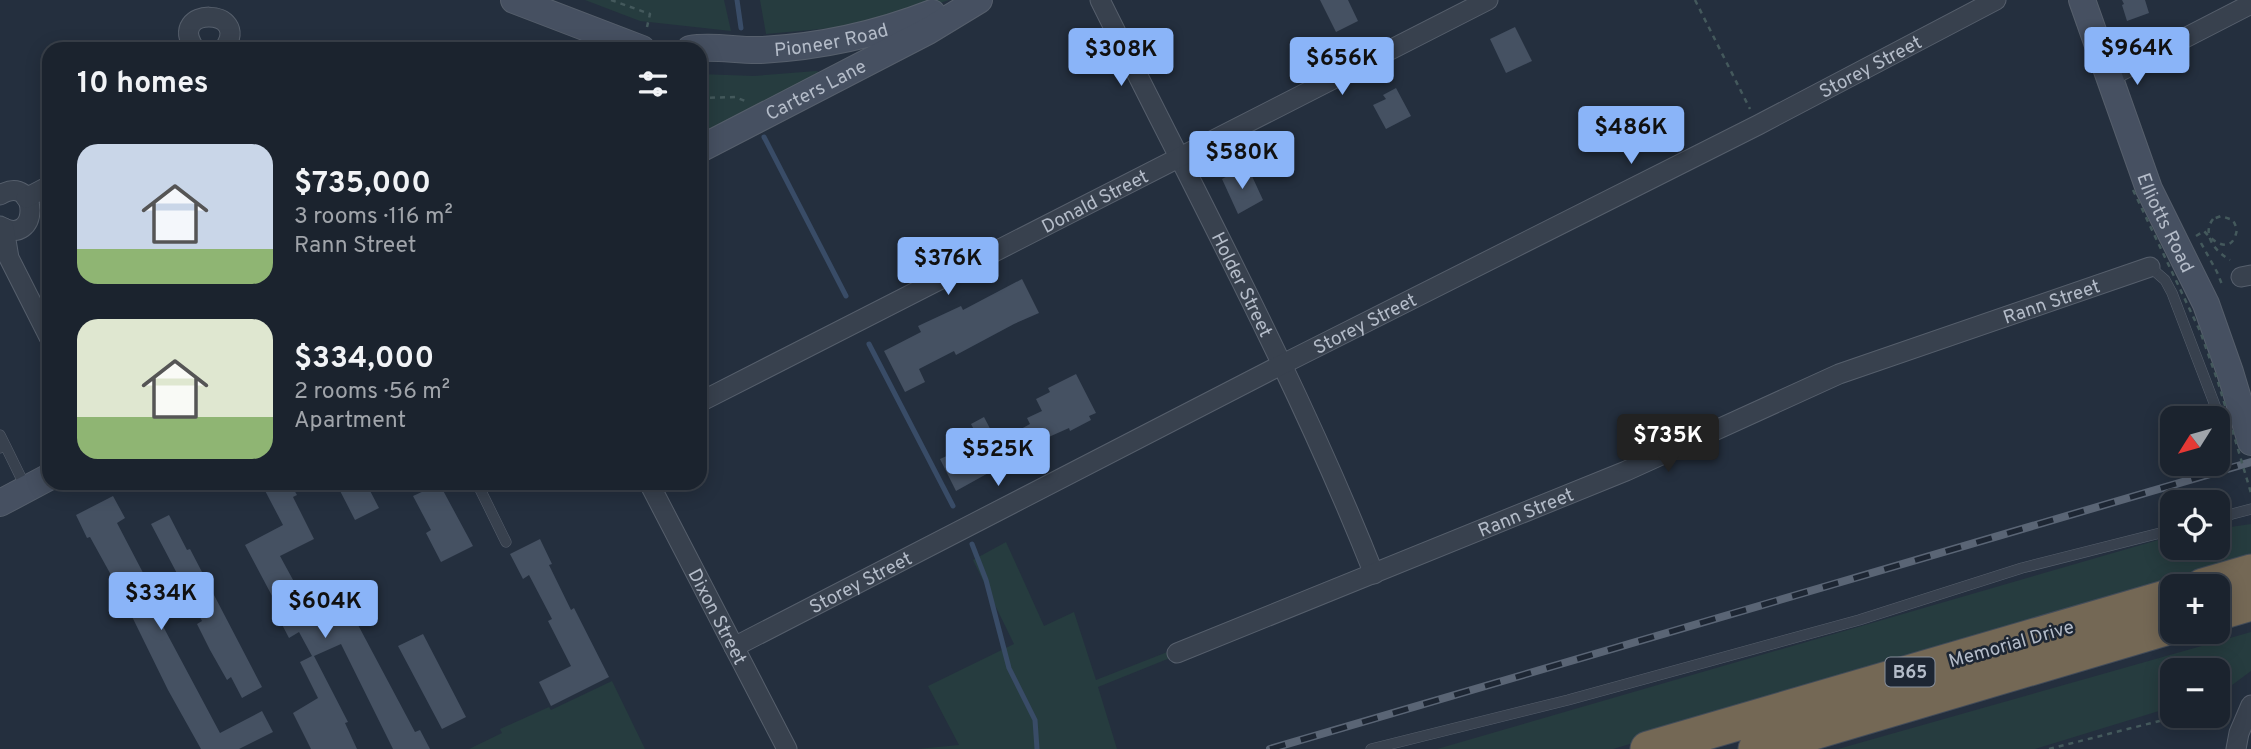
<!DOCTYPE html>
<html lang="en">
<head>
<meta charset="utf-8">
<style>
	body { margin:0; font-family:Overpass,sans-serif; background:#242b36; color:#f1f3f6; height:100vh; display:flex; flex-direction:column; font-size:26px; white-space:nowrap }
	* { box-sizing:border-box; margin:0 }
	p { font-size:23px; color:#a0a4aa }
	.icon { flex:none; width:38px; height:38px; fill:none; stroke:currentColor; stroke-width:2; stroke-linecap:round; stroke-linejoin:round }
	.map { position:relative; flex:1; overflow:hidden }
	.side { position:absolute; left:42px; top:42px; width:665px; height:448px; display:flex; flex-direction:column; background:#1b232e; border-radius:21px; box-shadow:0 4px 18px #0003,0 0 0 2px #39404a }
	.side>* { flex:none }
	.needle { width:46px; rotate:233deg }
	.controls { position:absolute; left:2160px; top:406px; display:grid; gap:14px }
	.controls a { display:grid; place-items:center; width:70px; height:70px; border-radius:14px; background:#1b232e; box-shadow:0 4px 18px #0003,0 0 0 2px #39404a; font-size:35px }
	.price { position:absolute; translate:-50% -60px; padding:0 16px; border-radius:7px; background:#8ab4f8; color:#111; font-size:23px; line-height:46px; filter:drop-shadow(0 2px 4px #0008) }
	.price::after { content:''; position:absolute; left:50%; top:42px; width:21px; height:16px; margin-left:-10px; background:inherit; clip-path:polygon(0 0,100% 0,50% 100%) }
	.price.current { background:#222; color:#fff }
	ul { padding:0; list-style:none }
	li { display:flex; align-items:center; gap:21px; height:175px; padding:0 35px }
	li span { display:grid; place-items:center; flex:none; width:196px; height:140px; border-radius:21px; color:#555 }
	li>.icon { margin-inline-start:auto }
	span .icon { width:84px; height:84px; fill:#fffc; stroke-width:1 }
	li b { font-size:30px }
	h2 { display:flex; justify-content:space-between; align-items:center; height:84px; padding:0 35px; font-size:30px }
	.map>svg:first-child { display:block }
	.green { fill:#263c3f }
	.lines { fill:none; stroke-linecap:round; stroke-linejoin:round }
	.stream { stroke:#394c67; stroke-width:5 }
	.building { fill:#455162 }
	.service-casing { stroke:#565f6c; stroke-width:11 }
	.minor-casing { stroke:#565f6c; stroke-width:21 }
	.secondary-casing { stroke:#565f6c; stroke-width:28 }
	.motorway-casing { stroke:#434c59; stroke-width:37 }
	.path { stroke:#44595c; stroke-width:2.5; stroke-dasharray:5 5; stroke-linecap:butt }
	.service { stroke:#38414e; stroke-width:10 }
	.minor { stroke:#38414e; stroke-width:19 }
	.secondary { stroke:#465061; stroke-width:26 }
	.motorway { stroke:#746855; stroke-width:35 }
	.rail-casing { stroke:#5a6575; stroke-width:8 }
	.rail { stroke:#1d2633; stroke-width:5; stroke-dasharray:16; stroke-linecap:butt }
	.path-bridge { stroke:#44595c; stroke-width:2.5; stroke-dasharray:5 5; stroke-linecap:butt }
	.labels { text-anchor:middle; stroke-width:5; stroke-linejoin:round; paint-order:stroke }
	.shield { fill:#1d2633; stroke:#878f9c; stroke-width:2 }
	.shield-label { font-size:18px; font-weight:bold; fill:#b4bcc9 }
	.street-label { font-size:19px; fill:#b4bcc9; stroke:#1d2633 }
</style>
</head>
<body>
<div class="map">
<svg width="2251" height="749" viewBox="0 0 2251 749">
	<rect width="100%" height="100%" fill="#242f3e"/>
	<path class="green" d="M 585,0 L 724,0 L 731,31 L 640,21 Z
		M 760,0 L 949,0 L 877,24 L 766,34 Z
		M 816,71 L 819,72 L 820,76 L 700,139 L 700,74 L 754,76 Z
		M 2251,524 L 2251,555 L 2186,578 L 1613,749 L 1437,749 L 2172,536 L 2172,548 L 2217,548 L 2217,529 Z
		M 1006,542 L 1044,626 L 1074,612 L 1096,680 L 1175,649 L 1175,656 L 1098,687 L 1117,749 L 917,749 L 959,745 L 928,686 L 1014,644 L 973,560 Z
		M 2251,632 L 2251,671 L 2224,691 L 2217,693 L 2217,670 L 2172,670 L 2172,707 L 2035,749 L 1838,749 Z
		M 612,681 L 645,749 L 469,749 L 502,733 L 500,729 L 549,707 L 551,710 Z"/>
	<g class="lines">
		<path class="stream" d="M 737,0 L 741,28
			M 764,137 L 846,296
			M 869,344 L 953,506
			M 972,544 L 986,580 L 1009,668 L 1035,720 L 1037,749"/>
	</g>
	<path class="building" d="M 1320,0 L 1348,0 L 1358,21 L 1336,32 Z
		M 2122,0 L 2145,0 L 2149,13 L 2127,21 L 2122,5 L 2124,4 Z
		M 1515,27 L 1532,61 L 1506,73 L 1490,39 Z
		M 1396,88 L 1411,116 L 1386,129 L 1373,105 L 1386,99 L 1383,95 Z
		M 1237,171 L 1241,179 L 1251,174 L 1263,200 L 1238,214 L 1222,179 Z
		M 1022,279 L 1039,313 L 1014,324 L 956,355 L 954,351 L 919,369 L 925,382 L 905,392 L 884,351 L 921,332 L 918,326 L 961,306 L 963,310 Z
		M 1076,374 L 1096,413 L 1089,416 L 1091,420 L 1070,431 L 1069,428 L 1051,436 L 1006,460 L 1000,464 L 1001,466 L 956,491 L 940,459 L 980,441 L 971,424 L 984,417 L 997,442 L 1030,424 L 1027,418 L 1042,411 L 1036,399 L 1050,392 L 1048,388 Z
		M 261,483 L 290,483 L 297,495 L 293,497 L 314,539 L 280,556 L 317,624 L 349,608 L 415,732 L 420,730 L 430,749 L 393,749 L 341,644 L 314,656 L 348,722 L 345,723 L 357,749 L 311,749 L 293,713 L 318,698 L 300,662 L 312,656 L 299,632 L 289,638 L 275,611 L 279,609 L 245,545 L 283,525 Z
		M 336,483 L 366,483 L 379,508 L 355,520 Z
		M 422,483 L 439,483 L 473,546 L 441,562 L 426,533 L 431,530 L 413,496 L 426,490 Z
		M 113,496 L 125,518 L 117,523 L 163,611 L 157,615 L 220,733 L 262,711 L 273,732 L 239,749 L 201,749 L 168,690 L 116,584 L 90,537 L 87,538 L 76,515 Z
		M 169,515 L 187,550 L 190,549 L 262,687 L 242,698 L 231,677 L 227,680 L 210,650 L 197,624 L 202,621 L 151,524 Z
		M 540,539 L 552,564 L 549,565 L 571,610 L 574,608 L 609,677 L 551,706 L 539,682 L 571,666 L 548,621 L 552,619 L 529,575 L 523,579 L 510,554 Z
		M 423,634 L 466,717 L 442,729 L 398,646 Z"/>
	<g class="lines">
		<defs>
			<path id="service" d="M 2150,267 L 2165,280 L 2172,293 L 2221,421
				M 0,435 L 5,445
				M 0,448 L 5,445 L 26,488
				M 477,483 L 506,542
				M 2217,518 L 2251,509
				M 1371,749 L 1568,700 L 1859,620 L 2022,568 L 2172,530"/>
			<g id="minor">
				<path id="s1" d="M 1100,0 C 1194,190 1296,377 1374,574"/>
				<path d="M 195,49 C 165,6 253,7 224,49"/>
				<path d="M 2109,77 L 2251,4"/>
				<path d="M 0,195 C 40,172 40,249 0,226"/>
				<path d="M 26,198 L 49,186"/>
				<path d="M 4,228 L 9,258 L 49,337"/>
				<path d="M 2241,277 L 2251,275"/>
				<path id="s2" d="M 700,402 L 1488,0"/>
				<path id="s3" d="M 649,483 L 787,749"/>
				<path id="s4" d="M 734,647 L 1281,365 L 1758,125 L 1996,0"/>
				<path id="s5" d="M 1177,653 L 1626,471 L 1839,374 L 2150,267"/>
				<path d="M 2236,749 L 2239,733 L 2251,705"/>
			</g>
			<g id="secondary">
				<path d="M 514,0 L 642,49"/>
				<path id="s6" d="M 2082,0 L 2149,189 L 2206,304 L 2230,372 L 2251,442"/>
				<path id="s7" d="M 690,49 C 713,45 738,51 761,50 C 819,47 878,34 932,13"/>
				<path id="s8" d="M 700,149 L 928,31 L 979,0"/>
				<path d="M 0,503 L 49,477"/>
			</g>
			<path id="motorway" d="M 2203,586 L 2251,572
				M 2217,613 L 2251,603
				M 1648,749 L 2172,596
				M 1756,749 L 2172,626"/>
		</defs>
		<use href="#service" class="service-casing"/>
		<use href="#minor" class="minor-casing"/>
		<use href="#secondary" class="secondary-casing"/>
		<use href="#motorway" class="motorway-casing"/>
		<path class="path" d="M 611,0 L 650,14 L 647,27
			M 1695,0 L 1750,109
			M 700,98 L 735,97 L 745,101
			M 2213,219 C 2201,235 2216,252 2230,260
			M 2201,243 L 2217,272 L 2223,287
			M 2217,707 L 2231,704
			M 2049,749 L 2179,716"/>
		<use href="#service" class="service"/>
		<use href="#minor" class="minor"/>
		<use href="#secondary" class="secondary"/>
		<use href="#motorway" class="motorway"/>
		<defs>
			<path id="rail" d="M 1270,749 L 2251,462"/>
		</defs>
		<use href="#rail" class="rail-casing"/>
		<use href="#rail" class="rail"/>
		<path class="path-bridge" d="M 2133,190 L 2200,331 L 2218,382 L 2251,493
			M 2196,236 L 2204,231 C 2215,244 2233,255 2237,229 L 2233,220 L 2221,216 L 2213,219"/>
	</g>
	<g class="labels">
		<rect class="shield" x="1885.5" y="657.5" width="49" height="29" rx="5"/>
		<g class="shield-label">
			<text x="1910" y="678">B65</text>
		</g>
		<g class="street-label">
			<text dy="7" stroke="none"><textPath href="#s7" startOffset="142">Pioneer Road</textPath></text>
			<text dy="7" stroke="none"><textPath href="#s4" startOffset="1276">Storey Street</textPath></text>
			<text dy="7" stroke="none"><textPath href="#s8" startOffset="130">Carters Lane</textPath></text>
			<text dy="7" stroke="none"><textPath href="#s2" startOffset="443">Donald Street</textPath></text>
			<text dy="7" stroke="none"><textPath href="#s6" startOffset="238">Elliotts Road</textPath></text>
			<text dy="7" stroke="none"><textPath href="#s1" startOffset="318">Holder Street</textPath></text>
			<text dy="7" stroke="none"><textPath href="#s5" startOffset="943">Rann Street</textPath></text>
			<text dy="7" stroke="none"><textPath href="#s4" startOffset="709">Storey Street</textPath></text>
			<text dy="7" stroke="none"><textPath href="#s5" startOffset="376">Rann Street</textPath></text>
			<text dy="7" stroke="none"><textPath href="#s4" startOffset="142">Storey Street</textPath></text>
			<text dy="7" stroke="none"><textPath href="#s3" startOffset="150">Dixon Street</textPath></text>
			<text transform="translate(2011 643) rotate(-16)" y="7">Memorial Drive</text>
		</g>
	</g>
</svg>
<div class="controls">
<a><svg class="needle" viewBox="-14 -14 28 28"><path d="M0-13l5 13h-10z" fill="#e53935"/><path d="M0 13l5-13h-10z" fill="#a0a4aa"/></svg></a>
<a><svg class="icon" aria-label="locate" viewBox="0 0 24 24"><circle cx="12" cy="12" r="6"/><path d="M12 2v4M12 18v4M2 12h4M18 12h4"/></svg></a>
<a>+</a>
<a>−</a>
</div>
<b class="price" style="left:2137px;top:87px">$964K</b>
<b class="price" style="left:1121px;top:88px">$308K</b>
<b class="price" style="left:1342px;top:97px">$656K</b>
<b class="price" style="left:1631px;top:166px">$486K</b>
<b class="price" style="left:1242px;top:191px">$580K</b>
<b class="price" style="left:948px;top:297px">$376K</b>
<b class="price current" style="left:1668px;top:474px">$735K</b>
<b class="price" style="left:998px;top:488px">$525K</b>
<b class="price" style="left:161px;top:632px">$334K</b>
<b class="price" style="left:325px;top:640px">$604K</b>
<section class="side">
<h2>10 homes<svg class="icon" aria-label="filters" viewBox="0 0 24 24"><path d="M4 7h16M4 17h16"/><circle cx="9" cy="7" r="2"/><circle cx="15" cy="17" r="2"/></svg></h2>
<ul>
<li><span style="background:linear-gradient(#c9d6e8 75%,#8fb573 0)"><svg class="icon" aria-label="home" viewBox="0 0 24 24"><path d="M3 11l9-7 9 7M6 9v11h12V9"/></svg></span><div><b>$735,000</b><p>3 rooms · 116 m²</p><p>Rann Street</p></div></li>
<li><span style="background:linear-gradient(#dfe7d0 70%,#8fb573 0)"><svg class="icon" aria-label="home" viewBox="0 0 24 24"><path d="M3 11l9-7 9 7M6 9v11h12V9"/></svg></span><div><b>$334,000</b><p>2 rooms · 56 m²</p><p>Apartment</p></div></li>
</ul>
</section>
</div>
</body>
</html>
